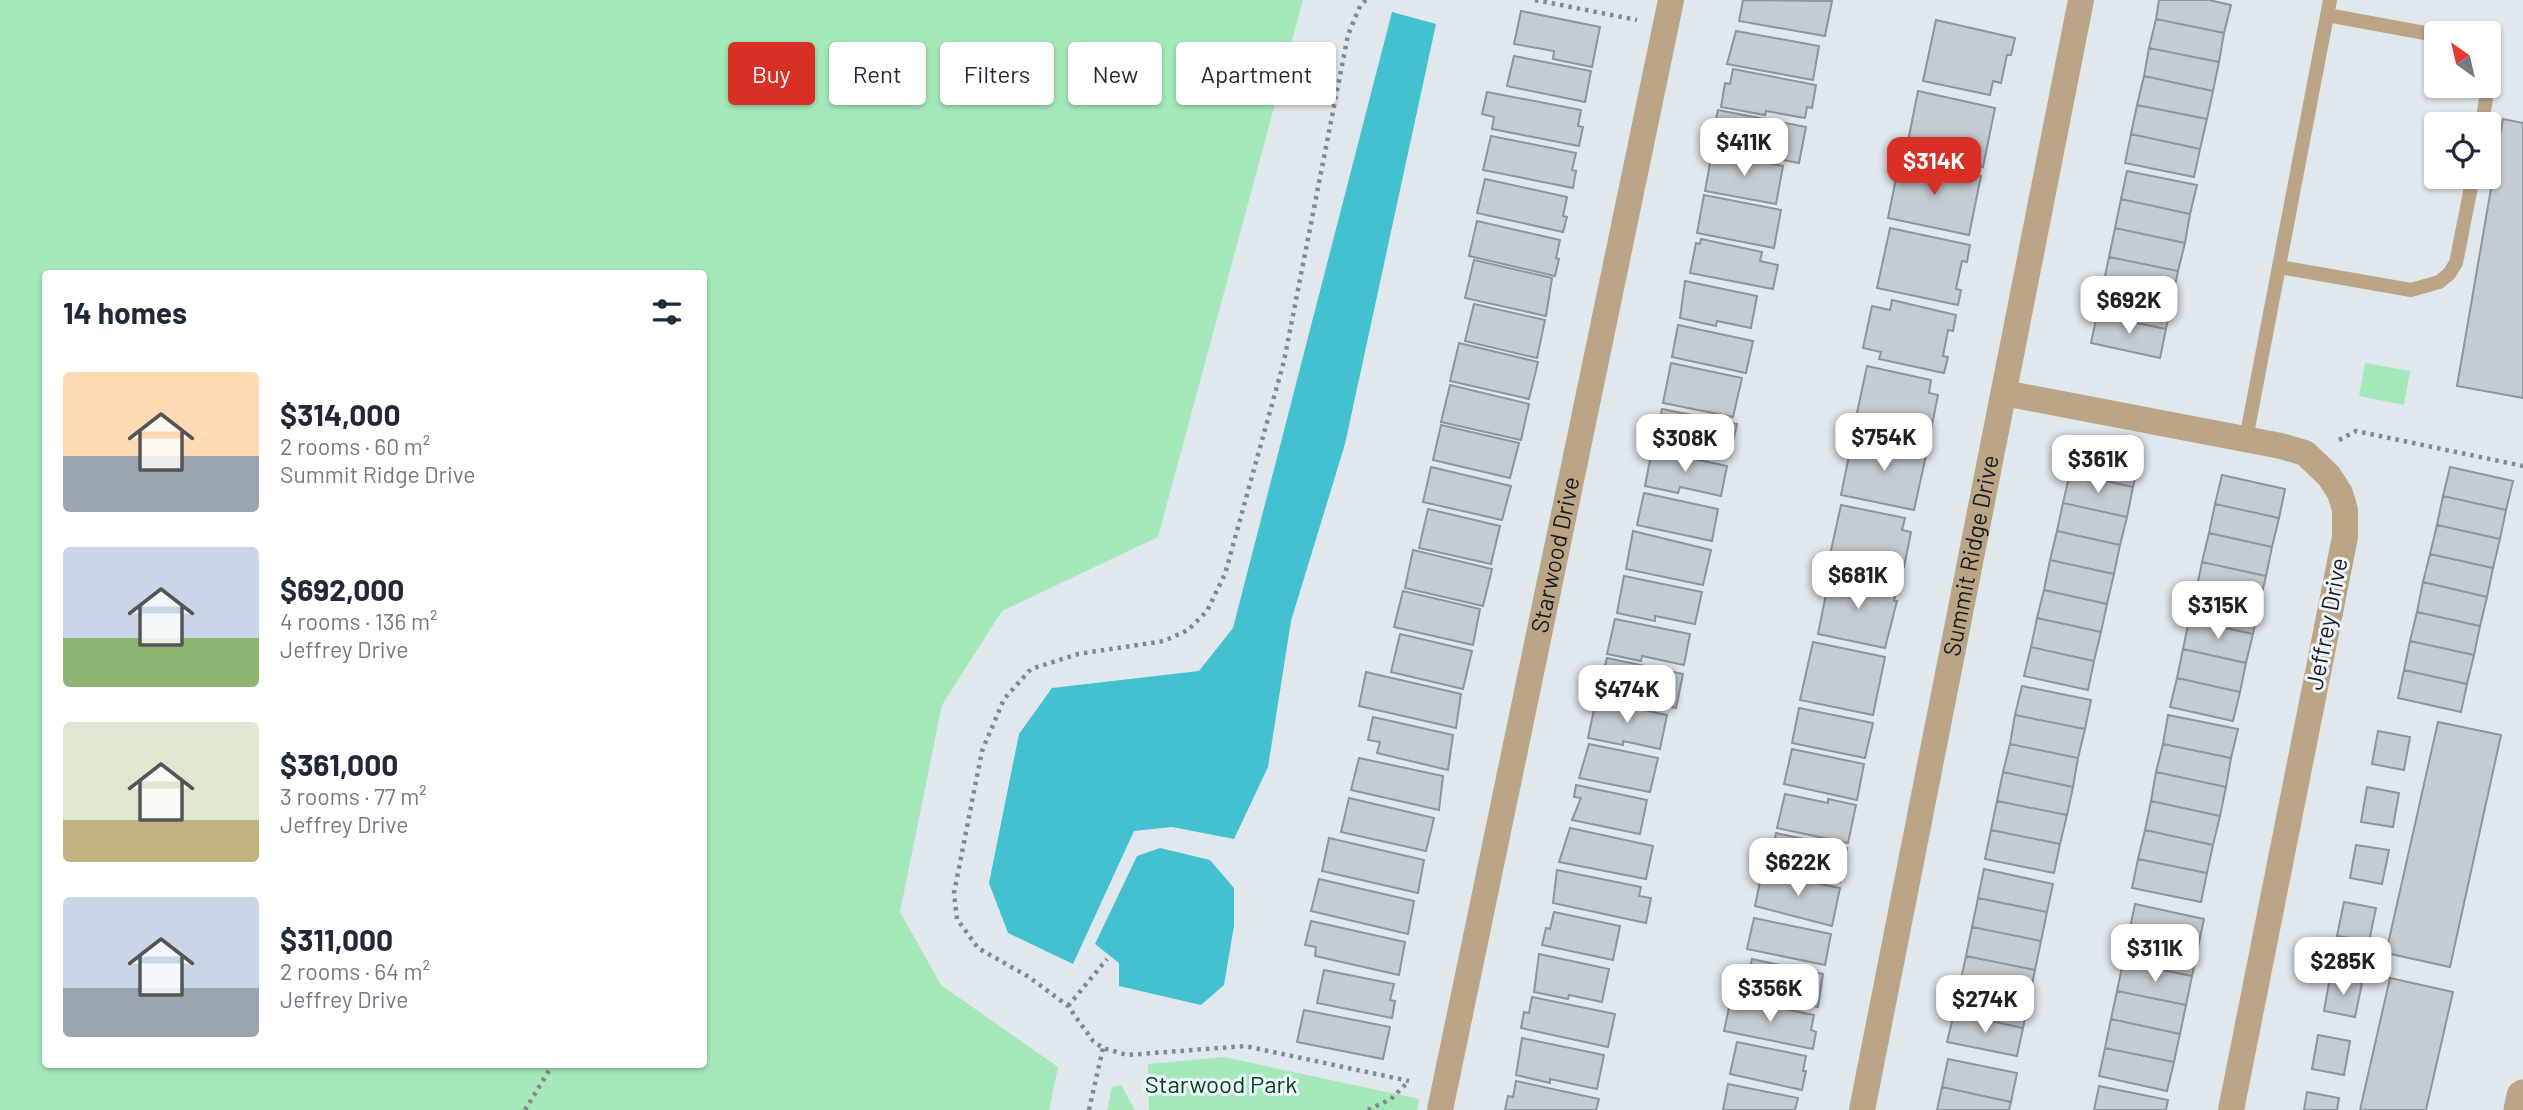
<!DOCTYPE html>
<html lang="en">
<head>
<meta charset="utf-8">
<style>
	body { margin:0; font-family:Barlow,sans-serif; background:#f2f2f3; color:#1f2937; height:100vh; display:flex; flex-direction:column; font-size:26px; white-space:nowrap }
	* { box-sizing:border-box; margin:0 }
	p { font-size:23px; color:#747a83 }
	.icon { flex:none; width:38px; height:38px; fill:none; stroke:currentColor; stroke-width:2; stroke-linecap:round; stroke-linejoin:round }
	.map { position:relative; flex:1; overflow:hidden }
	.drawer { position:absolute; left:42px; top:270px; width:665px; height:798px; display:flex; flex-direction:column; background:#fff; border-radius:7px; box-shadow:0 2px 5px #0004 }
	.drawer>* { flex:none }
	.guide { position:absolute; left:728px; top:42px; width:665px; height:63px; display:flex; gap:14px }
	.needle { width:46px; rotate:326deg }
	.tools { position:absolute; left:2424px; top:21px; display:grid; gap:14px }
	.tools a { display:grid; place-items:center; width:77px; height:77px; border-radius:7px; background:#fff; box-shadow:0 2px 5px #0004; font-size:35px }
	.price { position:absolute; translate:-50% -60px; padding:0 16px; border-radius:14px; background:#fff; color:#222; font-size:23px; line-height:46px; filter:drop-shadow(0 2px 4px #0008) }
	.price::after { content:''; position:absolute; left:50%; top:42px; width:21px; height:16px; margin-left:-10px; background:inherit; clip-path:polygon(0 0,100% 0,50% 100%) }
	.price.on { background:#d93025; color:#fff }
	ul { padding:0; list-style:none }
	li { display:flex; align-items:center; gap:21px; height:175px; padding:0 21px }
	li span { display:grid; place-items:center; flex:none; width:196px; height:140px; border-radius:7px; color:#555 }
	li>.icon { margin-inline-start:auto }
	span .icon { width:84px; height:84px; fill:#fffc; stroke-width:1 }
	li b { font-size:30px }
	h2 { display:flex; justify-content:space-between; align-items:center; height:84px; padding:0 21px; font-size:30px }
	.pill { padding:0 24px; border-radius:7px; background:#fff; box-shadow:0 2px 5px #0004; font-size:24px; line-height:63px }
	.pill.on { background:#d93025; color:#fff }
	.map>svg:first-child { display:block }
	.green { fill:#a5e9ba; fill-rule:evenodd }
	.water { fill:#44c1d0 }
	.building { fill:#c4ccd2; stroke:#8d949a; stroke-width:2 }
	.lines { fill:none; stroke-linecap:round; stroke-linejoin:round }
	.path { stroke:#83888c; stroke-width:4.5; stroke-dasharray:3.5 5; stroke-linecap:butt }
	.service { stroke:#bca587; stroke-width:14 }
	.minor { stroke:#bca587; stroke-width:26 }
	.tertiary { stroke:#bca587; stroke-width:33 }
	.labels { text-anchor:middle; stroke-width:6; stroke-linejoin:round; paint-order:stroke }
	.street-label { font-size:24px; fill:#171a1c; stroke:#edf5fa }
	.park-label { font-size:24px; fill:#003f1e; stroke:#edf5fa }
</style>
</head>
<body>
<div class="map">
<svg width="2523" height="1110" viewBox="0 0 2523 1110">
	<rect width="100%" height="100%" fill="#e0e7ed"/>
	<path class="green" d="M 0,0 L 1303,0 L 1158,537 L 1002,611 L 942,705 L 900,912 L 941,985 L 1058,1067 L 1049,1110 L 0,1110 ZM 704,273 L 704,1064 L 46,1064 L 46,273 Z
		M 2365,363 L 2410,371 L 2404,405 L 2359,396 Z
		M 1224,1057 L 1419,1099 L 1417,1110 L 1149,1110 L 1148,1064 Z
		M 1121,1085 L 1135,1110 L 1107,1110 L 1112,1087 Z"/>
	<path class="water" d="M 1392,12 L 1436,24 L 1345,444 L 1291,621 L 1268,767 L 1234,839 L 1172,827 L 1134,831 L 1073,964 L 1008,933 L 989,883 L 1019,734 L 1052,688 L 1199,671 L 1233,628 Z
		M 1160,848 L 1210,860 L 1234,888 L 1234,926 L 1224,985 L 1201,1005 L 1119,986 L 1119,963 L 1095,944 L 1137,856 Z"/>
	<path class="building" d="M 1743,0 L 1832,1 L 1825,36 L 1739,21 Z
		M 2159,0 L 2209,0 L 2231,5 L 2224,33 L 2156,19 Z
		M 1521,11 L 1600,27 L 1592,67 L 1553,59 L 1554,51 L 1514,44 Z
		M 2156,19 L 2224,33 L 2219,62 L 2149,48 Z
		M 1936,20 L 2015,38 L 2011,55 L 2007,55 L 2001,83 L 1993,81 L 1990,95 L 1923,81 Z
		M 1736,31 L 1819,46 L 1813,80 L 1727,64 Z
		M 2149,48 L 2219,62 L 2213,91 L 2144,76 Z
		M 1514,56 L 1591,71 L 1585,102 L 1507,86 Z
		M 1733,69 L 1816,85 L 1812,108 L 1807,107 L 1805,118 L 1766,111 L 1765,115 L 1721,107 L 1725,83 L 1730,84 Z
		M 2144,76 L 2213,91 L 2207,119 L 2137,105 Z
		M 1918,91 L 1995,108 L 1983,167 L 1906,151 Z
		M 1487,92 L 1581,110 L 1578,126 L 1583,127 L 1579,146 L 1492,129 L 1494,117 L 1482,114 Z
		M 2137,105 L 2207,119 L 2200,149 L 2131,134 Z
		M 1718,110 L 1806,127 L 1799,163 L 1732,150 L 1731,153 L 1713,149 L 1718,119 L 1716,119 Z
		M 2503,119 L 2523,123 L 2523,398 L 2457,386 Z
		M 2131,134 L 2200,149 L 2194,177 L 2125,163 Z
		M 1491,136 L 1576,153 L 1572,170 L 1576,171 L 1573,188 L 1483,170 Z
		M 1712,152 L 1783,166 L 1776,204 L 1705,191 Z
		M 1900,159 L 1981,176 L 1969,235 L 1888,218 Z
		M 2127,171 L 2197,185 L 2190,214 L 2121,199 Z
		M 1485,179 L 1567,197 L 1563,216 L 1567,217 L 1563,232 L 1477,213 Z
		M 1704,195 L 1781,210 L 1774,248 L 1697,233 Z
		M 2121,199 L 2190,214 L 2185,243 L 2115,228 Z
		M 1477,221 L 1560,240 L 1556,258 L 1559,259 L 1555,276 L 1469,256 Z
		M 1890,228 L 1970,245 L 1967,262 L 1962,261 L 1956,289 L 1961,290 L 1958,305 L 1877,288 Z
		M 2115,228 L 2185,243 L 2178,271 L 2109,257 Z
		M 1701,239 L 1762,252 L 1760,261 L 1778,265 L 1773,289 L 1690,273 L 1696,243 L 1700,244 Z
		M 2109,257 L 2178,271 L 2172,300 L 2103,286 Z
		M 1474,260 L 1552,278 L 1546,316 L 1465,298 Z
		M 1685,281 L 1757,296 L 1751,328 L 1717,321 L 1716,326 L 1680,318 Z
		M 2103,286 L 2172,300 L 2166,329 L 2097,315 Z
		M 1892,300 L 1956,315 L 1953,331 L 1948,330 L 1943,356 L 1948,357 L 1944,373 L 1879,359 L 1881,352 L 1863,348 L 1872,306 L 1890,310 Z
		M 1474,304 L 1545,320 L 1537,358 L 1465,341 Z
		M 2097,315 L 2166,329 L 2160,358 L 2091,343 Z
		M 1678,325 L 1753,341 L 1746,373 L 1672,357 Z
		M 1459,343 L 1538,362 L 1529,399 L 1450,381 Z
		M 1671,363 L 1742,378 L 1733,417 L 1663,403 Z
		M 1867,366 L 1931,380 L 1929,393 L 1938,395 L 1931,430 L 1922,428 L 1919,440 L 1854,427 Z
		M 1450,385 L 1529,404 L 1521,440 L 1441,422 Z
		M 1662,409 L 1737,424 L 1730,455 L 1690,447 L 1689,451 L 1655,444 Z
		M 1441,425 L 1519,443 L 1510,478 L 1433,460 Z
		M 1853,436 L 1927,451 L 1914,510 L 1841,495 Z
		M 2076,445 L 2140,459 L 2133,487 L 2070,473 Z
		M 1652,450 L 1727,466 L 1721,496 L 1680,487 L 1678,493 L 1645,486 Z
		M 1431,467 L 1511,486 L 1502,520 L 1423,502 Z
		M 2450,467 L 2513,481 L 2506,510 L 2443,496 Z
		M 2070,473 L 2133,487 L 2127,517 L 2063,503 Z
		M 2222,475 L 2285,489 L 2279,518 L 2215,504 Z
		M 1644,493 L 1718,509 L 1712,541 L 1637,525 Z
		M 2443,496 L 2506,510 L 2500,539 L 2437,525 Z
		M 2063,503 L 2127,517 L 2120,545 L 2057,531 Z
		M 2215,504 L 2279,518 L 2272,547 L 2209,533 Z
		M 1841,505 L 1905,518 L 1902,530 L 1911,532 L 1904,567 L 1895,565 L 1892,577 L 1828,564 Z
		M 1428,509 L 1500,526 L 1491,564 L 1419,548 Z
		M 2437,525 L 2500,539 L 2493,568 L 2430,554 Z
		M 1633,531 L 1711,550 L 1703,585 L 1626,569 Z
		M 2057,531 L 2120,545 L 2114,574 L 2050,560 Z
		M 2209,533 L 2272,547 L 2266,576 L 2202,562 Z
		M 1413,550 L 1492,569 L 1483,606 L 1405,588 Z
		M 2430,554 L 2493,568 L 2487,597 L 2423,582 Z
		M 2050,560 L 2114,574 L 2107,604 L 2044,590 Z
		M 2202,562 L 2266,576 L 2259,605 L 2196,591 Z
		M 1830,574 L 1897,588 L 1894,601 L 1897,601 L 1885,648 L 1818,634 Z
		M 1624,576 L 1702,592 L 1695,624 L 1655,616 L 1655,621 L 1617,613 Z
		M 2423,582 L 2487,597 L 2480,626 L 2417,612 Z
		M 2044,590 L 2107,604 L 2101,632 L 2037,618 Z
		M 1403,591 L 1480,609 L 1473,645 L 1394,627 Z
		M 2196,591 L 2259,605 L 2253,634 L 2189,620 Z
		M 2417,612 L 2480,626 L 2474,655 L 2410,641 Z
		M 2037,618 L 2101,632 L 2094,661 L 2031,647 Z
		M 1615,619 L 1690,634 L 1684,665 L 1642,656 L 1641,661 L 1607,654 Z
		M 2189,620 L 2253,634 L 2246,663 L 2183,649 Z
		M 1400,634 L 1472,651 L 1463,689 L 1391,672 Z
		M 2410,641 L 2474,655 L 2467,684 L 2404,670 Z
		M 1813,642 L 1885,657 L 1873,715 L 1800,700 Z
		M 2031,647 L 2094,661 L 2088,690 L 2024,676 Z
		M 2183,649 L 2246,663 L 2240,692 L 2177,678 Z
		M 1607,658 L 1683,674 L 1676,708 L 1638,700 L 1637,705 L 1597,696 Z
		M 2404,670 L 2467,684 L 2461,712 L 2398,698 Z
		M 1366,672 L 1461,694 L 1456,728 L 1359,706 Z
		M 2177,678 L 2240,692 L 2233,721 L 2170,707 Z
		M 2022,686 L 2091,700 L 2085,729 L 2015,715 Z
		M 1596,700 L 1667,715 L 1660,749 L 1623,741 L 1623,745 L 1588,738 Z
		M 1799,708 L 1873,723 L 1865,758 L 1792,743 Z
		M 2015,715 L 2085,729 L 2078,758 L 2010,744 Z
		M 2168,715 L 2238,729 L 2231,758 L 2163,744 Z
		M 1373,717 L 1453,735 L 1448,770 L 1377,753 L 1380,742 L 1368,740 Z
		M 2438,722 L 2501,735 L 2450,967 L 2386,953 Z
		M 2378,731 L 2410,737 L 2404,770 L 2372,764 Z
		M 1589,744 L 1658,758 L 1650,792 L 1579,778 Z
		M 2010,744 L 2078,758 L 2073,787 L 2003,772 Z
		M 2163,744 L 2231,758 L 2226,787 L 2156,772 Z
		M 1792,749 L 1864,764 L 1857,800 L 1784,784 Z
		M 1359,758 L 1443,776 L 1439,810 L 1351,790 Z
		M 2003,772 L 2073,787 L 2067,815 L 1997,801 Z
		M 2156,772 L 2226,787 L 2220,816 L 2151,801 Z
		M 1576,785 L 1647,800 L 1640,834 L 1572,820 L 1581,798 L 1574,797 Z
		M 2367,787 L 2399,793 L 2393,827 L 2361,822 Z
		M 1785,794 L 1828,803 L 1828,799 L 1856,805 L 1848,843 L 1777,828 Z
		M 1349,798 L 1434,818 L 1426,851 L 1341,832 Z
		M 1997,801 L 2067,815 L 2060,844 L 1991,830 Z
		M 2151,801 L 2220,816 L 2213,845 L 2145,830 Z
		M 1570,828 L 1653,846 L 1646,879 L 1559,862 Z
		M 1991,830 L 2060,844 L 2054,873 L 1985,859 Z
		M 2145,830 L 2213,845 L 2207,873 L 2138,859 Z
		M 1776,833 L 1847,848 L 1840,882 L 1769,867 Z
		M 1329,838 L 1424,860 L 1418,893 L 1322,871 Z
		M 2356,845 L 2389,850 L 2382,884 L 2350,878 Z
		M 2138,859 L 2207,873 L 2201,902 L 2132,888 Z
		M 1984,869 L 2053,884 L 2047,912 L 1978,898 Z
		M 1557,870 L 1641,887 L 1639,896 L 1651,898 L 1646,923 L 1553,903 Z
		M 1762,872 L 1840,888 L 1832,926 L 1755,906 Z
		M 1319,879 L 1414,901 L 1408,934 L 1311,911 Z
		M 1978,898 L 2047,912 L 2041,941 L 1972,927 Z
		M 2344,902 L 2376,908 L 2369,941 L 2337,936 Z
		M 2135,904 L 2204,919 L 2198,947 L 2129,933 Z
		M 1554,912 L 1620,926 L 1613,960 L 1542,945 L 1546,928 L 1550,929 Z
		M 1754,918 L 1831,934 L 1825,965 L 1747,949 Z
		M 1311,921 L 1405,942 L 1399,975 L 1315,956 L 1316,947 L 1305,945 Z
		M 1972,927 L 2041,941 L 2035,970 L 1966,956 Z
		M 2129,933 L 2198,947 L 2192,976 L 2123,962 Z
		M 1539,954 L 1609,969 L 1602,1002 L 1569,995 L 1568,999 L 1534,992 Z
		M 1966,956 L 2035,970 L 2029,999 L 1960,984 Z
		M 1752,959 L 1823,974 L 1818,1007 L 1745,992 Z
		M 2123,962 L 2192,976 L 2186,1005 L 2117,991 Z
		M 1324,970 L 1394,984 L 1390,1000 L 1395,1001 L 1392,1018 L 1317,1003 Z
		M 2330,977 L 2362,983 L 2355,1017 L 2324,1011 Z
		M 2390,978 L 2453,992 L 2426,1110 L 2360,1110 Z
		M 1960,984 L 2029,999 L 2023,1028 L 1954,1013 Z
		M 2117,991 L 2186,1005 L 2180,1034 L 2111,1019 Z
		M 1532,997 L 1615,1014 L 1608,1047 L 1521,1028 L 1524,1012 L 1529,1013 Z
		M 1731,998 L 1814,1015 L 1811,1030 L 1816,1032 L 1813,1049 L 1724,1031 Z
		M 1304,1010 L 1390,1027 L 1383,1059 L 1297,1042 Z
		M 1954,1013 L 2023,1028 L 2017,1056 L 1947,1042 Z
		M 2111,1019 L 2180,1034 L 2174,1062 L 2105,1048 Z
		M 2318,1035 L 2350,1041 L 2344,1075 L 2312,1069 Z
		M 1522,1038 L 1604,1055 L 1597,1089 L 1550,1079 L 1550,1083 L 1516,1075 Z
		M 1737,1042 L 1806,1056 L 1803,1071 L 1806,1071 L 1802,1090 L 1730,1074 Z
		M 2105,1048 L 2174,1062 L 2167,1091 L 2099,1076 Z
		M 1948,1059 L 2017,1073 L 2011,1102 L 1942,1087 Z
		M 1516,1081 L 1599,1099 L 1596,1110 L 1505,1110 L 1508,1096 L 1513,1097 Z
		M 1728,1084 L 1798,1098 L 1795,1110 L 1723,1110 Z
		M 2099,1086 L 2168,1100 L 2166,1110 L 2094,1110 Z
		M 1942,1087 L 2011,1102 L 2009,1110 L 1937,1110 Z
		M 2307,1092 L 2339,1098 L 2337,1110 L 2304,1110 Z"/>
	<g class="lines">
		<path class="path" d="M 1366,0 L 1360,6 L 1348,35 L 1284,361 L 1225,574 L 1207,611 L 1188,630 L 1164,641 L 1078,654 L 1031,669 L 1004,699 L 982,751 L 954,893 L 957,919 L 978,948 L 1029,977 L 1068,1006 L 1093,1041 L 1103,1048 L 1127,1055 L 1245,1046 L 1409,1081
			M 1535,0 L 1637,20
			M 2339,440 L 2356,431 L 2523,466
			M 1068,1006 L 1107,959
			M 525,1110 L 553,1064
			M 1089,1110 L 1103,1048
			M 1368,1110 L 1391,1099 L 1408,1082"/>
		<path class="service" d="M 2327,15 L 2436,35
			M 2482,124 L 2488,86
			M 2279,267 L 2411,290 L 2439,282 L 2449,274 L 2456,263 L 2473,177
			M 2246,439 L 2330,0"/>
		<g class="minor">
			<path d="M 2004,393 L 2281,446 L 2305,453 L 2329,476 L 2340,493 L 2345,510 L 2345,537 L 2231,1110"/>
			<path id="s1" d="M 1440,1110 L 1671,0"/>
			<path id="s2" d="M 1862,1110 L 2081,0"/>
		</g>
		<path class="tertiary" d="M 2520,1110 L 2523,1096"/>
	</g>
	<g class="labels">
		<g class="street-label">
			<text dy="8" stroke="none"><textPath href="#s1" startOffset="567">Starwood Drive</textPath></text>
			<text dy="8" stroke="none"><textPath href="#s2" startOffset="565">Summit Ridge Drive</textPath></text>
			<text transform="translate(2327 624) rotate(-79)" y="8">Jeffrey Drive</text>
		</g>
		<g class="park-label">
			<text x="1221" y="1093">Starwood Park</text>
		</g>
	</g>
</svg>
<div class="tools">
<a><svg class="needle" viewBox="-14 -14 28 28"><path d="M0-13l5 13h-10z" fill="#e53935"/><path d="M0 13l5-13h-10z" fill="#747a83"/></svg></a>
<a><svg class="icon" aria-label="locate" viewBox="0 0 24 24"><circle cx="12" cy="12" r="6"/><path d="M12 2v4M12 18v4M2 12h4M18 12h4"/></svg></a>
</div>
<b class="price" style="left:1744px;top:178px">$411K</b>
<b class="price on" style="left:1934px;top:197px">$314K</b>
<b class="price" style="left:2129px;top:336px">$692K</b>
<b class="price" style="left:1884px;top:473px">$754K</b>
<b class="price" style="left:1685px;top:474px">$308K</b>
<b class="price" style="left:2098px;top:495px">$361K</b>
<b class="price" style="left:1858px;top:611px">$681K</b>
<b class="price" style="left:2218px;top:641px">$315K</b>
<b class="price" style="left:1627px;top:725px">$474K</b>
<b class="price" style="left:1798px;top:898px">$622K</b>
<b class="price" style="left:2155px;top:984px">$311K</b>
<b class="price" style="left:2343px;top:997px">$285K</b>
<b class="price" style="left:1770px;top:1024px">$356K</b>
<b class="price" style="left:1985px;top:1035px">$274K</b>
<div class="guide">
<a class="pill on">Buy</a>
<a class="pill">Rent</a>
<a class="pill">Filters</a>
<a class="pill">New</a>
<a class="pill">Apartment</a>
</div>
<section class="drawer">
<h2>14 homes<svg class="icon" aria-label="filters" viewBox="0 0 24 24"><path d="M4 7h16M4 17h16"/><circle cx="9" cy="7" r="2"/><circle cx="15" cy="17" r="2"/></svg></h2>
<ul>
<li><span style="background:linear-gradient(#ffd9b3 60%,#9aa5b1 0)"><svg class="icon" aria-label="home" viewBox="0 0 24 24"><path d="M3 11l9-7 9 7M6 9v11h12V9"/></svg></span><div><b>$314,000</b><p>2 rooms · 60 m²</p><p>Summit Ridge Drive</p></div></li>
<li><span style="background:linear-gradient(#c9d6e8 65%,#8fb573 0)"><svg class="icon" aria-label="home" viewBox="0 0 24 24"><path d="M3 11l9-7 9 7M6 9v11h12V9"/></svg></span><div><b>$692,000</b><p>4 rooms · 136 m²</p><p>Jeffrey Drive</p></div></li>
<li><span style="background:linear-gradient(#dfe7d0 70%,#c2b280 0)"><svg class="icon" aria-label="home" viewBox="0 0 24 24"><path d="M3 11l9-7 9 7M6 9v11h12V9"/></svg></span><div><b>$361,000</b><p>3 rooms · 77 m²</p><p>Jeffrey Drive</p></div></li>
<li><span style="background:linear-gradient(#c9d6e8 65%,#9aa5b1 0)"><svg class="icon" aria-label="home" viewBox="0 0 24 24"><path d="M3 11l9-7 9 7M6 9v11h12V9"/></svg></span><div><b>$311,000</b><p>2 rooms · 64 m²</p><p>Jeffrey Drive</p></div></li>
</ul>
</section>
</div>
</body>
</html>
